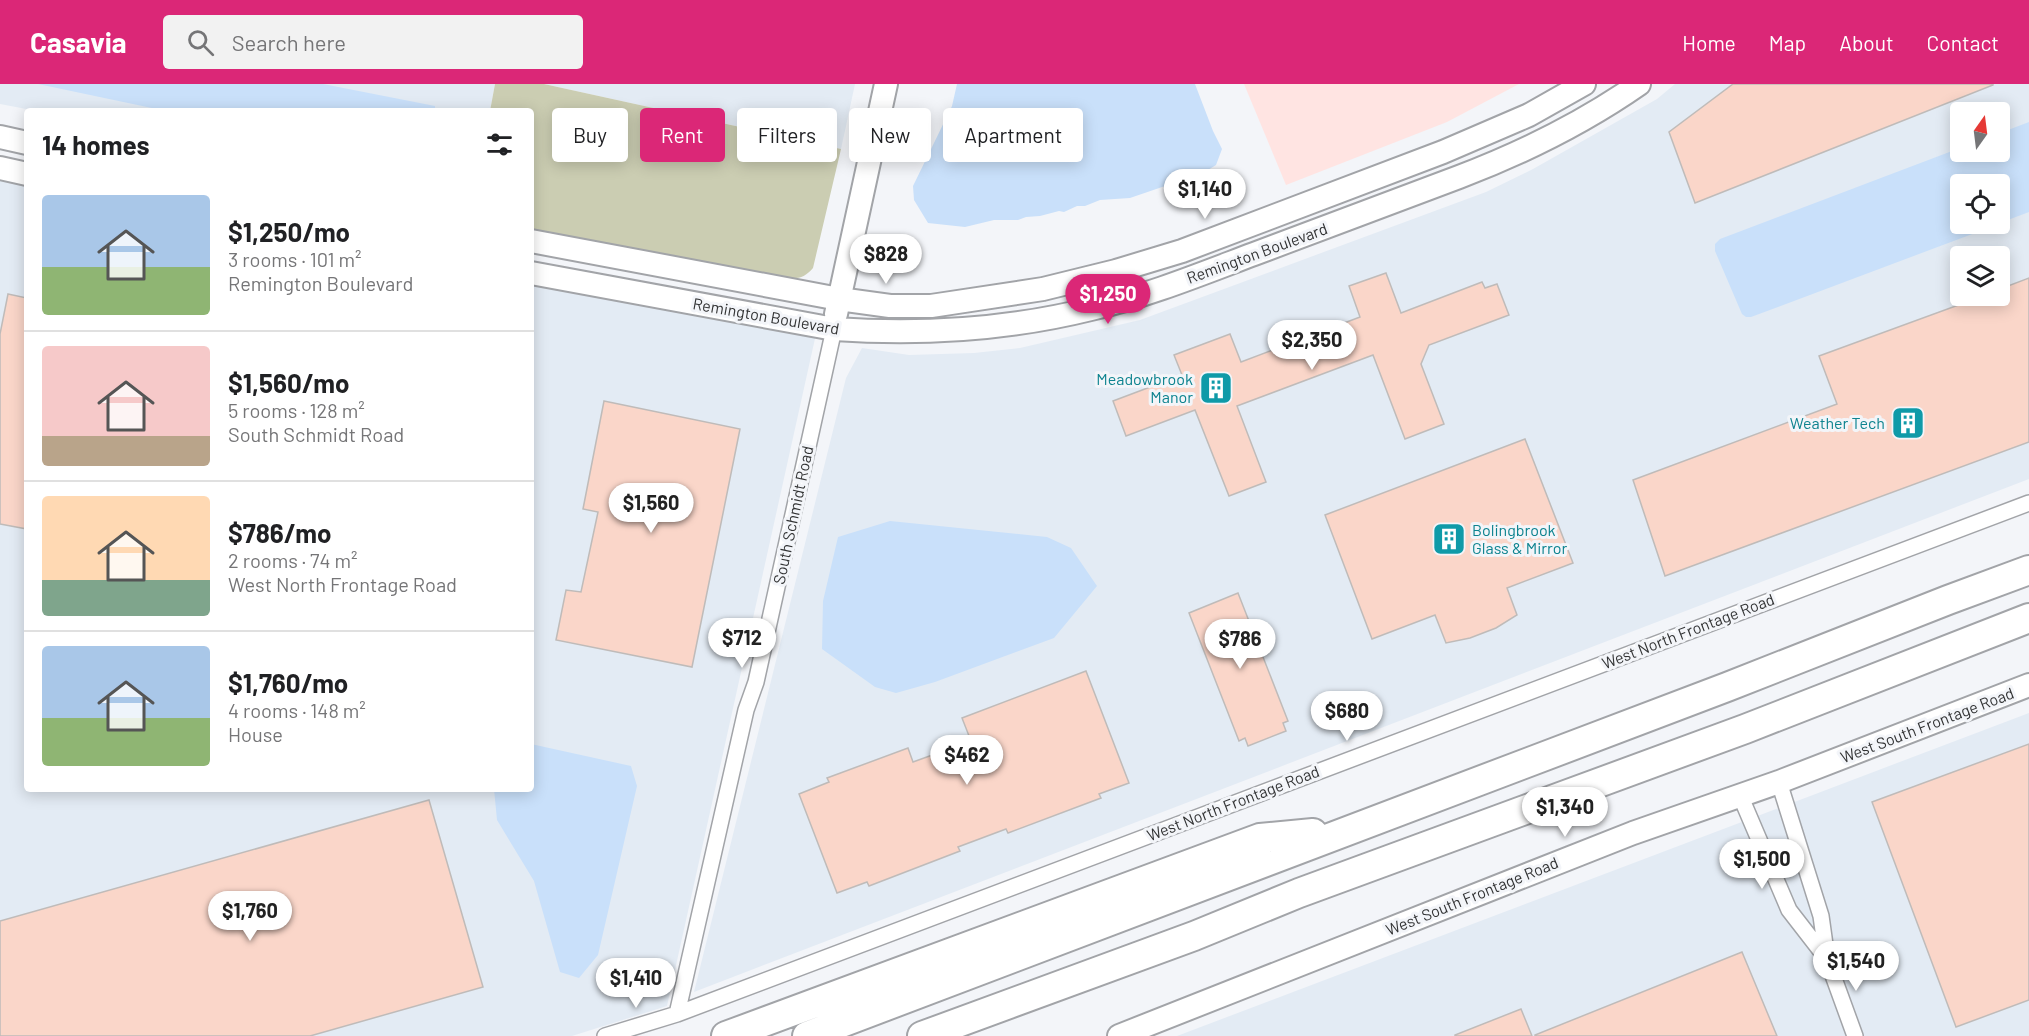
<!DOCTYPE html>
<html lang="en">
<head>
<meta charset="utf-8">
<style>
	body { margin:0; font-family:Barlow,sans-serif; background:#f2f2f2; color:#202124; height:100vh; display:flex; flex-direction:column; font-size:22px; white-space:nowrap }
	* { box-sizing:border-box; margin:0 }
	p { font-size:20px; color:#757577 }
	.icon { flex:none; width:33px; height:33px; fill:none; stroke:currentColor; stroke-width:2; stroke-linecap:round; stroke-linejoin:round }
	.map { position:relative; flex:1; overflow:hidden }
	.sheet { position:absolute; left:24px; top:24px; width:510px; height:684px; display:flex; flex-direction:column; background:#fff; border-radius:6px; box-shadow:0 3px 15px #0003 }
	.sheet>* { flex:none }
	.hud { position:absolute; left:552px; top:24px; width:570px; height:54px; display:flex; gap:12px }
	.needle { width:39px; rotate:14deg }
	.controls { position:absolute; left:1950px; top:18px; display:grid; gap:12px }
	.controls a { display:grid; place-items:center; width:60px; height:60px; border-radius:6px; background:#fff; box-shadow:0 3px 15px #0003; font-size:30px }
	.price { position:absolute; translate:-50% -51px; padding:0 14px; border-radius:21px; background:#fff; color:#222; font-size:20px; line-height:39px; filter:drop-shadow(0 2px 3px #0008) }
	.price::after { content:''; position:absolute; left:50%; top:36px; width:18px; height:14px; margin-left:-9px; background:inherit; clip-path:polygon(0 0,100% 0,50% 100%) }
	.price.selected { background:#db2777; color:#fff }
	ul { padding:0; list-style:none }
	li { display:flex; align-items:center; gap:18px; height:150px; padding:0 18px }
	li+li { border-top:2px solid #e0e0e0 }
	li span { display:grid; place-items:center; flex:none; width:168px; height:120px; border-radius:6px; color:#555 }
	li>.icon { margin-inline-start:auto }
	span .icon { width:72px; height:72px; fill:#fffc; stroke-width:1 }
	li b { font-size:26px }
	h2 { display:flex; justify-content:space-between; align-items:center; height:72px; padding:0 18px; font-size:26px }
	.pill { padding:0 21px; border-radius:6px; background:#fff; box-shadow:0 3px 15px #0003; font-size:21px; line-height:54px }
	.pill.selected { background:#db2777; color:#fff }
	header { display:flex; align-items:center; gap:36px; box-sizing:border-box; height:84px; padding:0 30px; background:#db2777; color:#fff }
	header strong { font-size:28px }
	nav { display:flex; gap:33px; margin-inline-start:auto; font-size:21px }
	.search { width:420px; height:54px; background:#f2f2f2; display:flex; align-items:center; gap:15px; box-sizing:border-box; padding:0 21px; border-radius:6px; color:#757577; font-size:22px }
	.map>svg:first-child { display:block }
	.built { fill:#e3ebf4; fill-rule:evenodd }
	.medical { fill:#ffe4e2 }
	.green { fill:#cbcdb2 }
	.water { fill:#c9e0fa }
	.building { fill:#fad6c9; stroke:#bfbbb9; stroke-width:1.5 }
	.lines { fill:none; stroke-linecap:round; stroke-linejoin:round }
	.street-casing { stroke:#a2a4a8; stroke-width:18 }
	.secondary-casing { stroke:#a2a4a8; stroke-width:26 }
	.highway-casing { stroke:#a2a4a8; stroke-width:32 }
	.street { stroke:#fff; stroke-width:15 }
	.secondary { stroke:#fff; stroke-width:22 }
	.highway { stroke:#fff; stroke-width:28 }
	.labels { text-anchor:middle; stroke-width:6; stroke-linejoin:round; paint-order:stroke }
	.street-label { font-size:16px; fill:#323334; stroke:#f3f5f9 }
	.culture-label { font-size:16px; fill:#0d838f; stroke:#f3f5f9; text-anchor:end }
</style>
</head>
<body>
<header>
<strong>Casavia</strong>
<div class="search"><svg class="icon" aria-label="search" viewBox="0 0 24 24"><circle cx="10" cy="10" r="6"/><path d="M15 15l6 6"/></svg>Search here</div>
<nav><a>Home</a><a>Map</a><a>About</a><a>Contact</a></nav>
</header>
<div class="map">
<svg width="2029" height="952" viewBox="0 0 2029 952">
	<rect width="100%" height="100%" fill="#f3f5f9"/>
	<path class="built" d="M 0,0 L 495,0 L 490,27 L 37,27 L 0,20 Z
		M 544,0 L 855,0 L 841,65 Z
		M 1675,0 L 2029,0 L 2029,395 L 694,908 L 846,294 L 862,264 L 909,271 L 974,269 L 1020,264 L 1140,236 L 1486,108 L 1533,85 L 1657,15 ZM 1960,28 L 2000,28 L 2000,68 L 1960,68 ZM 1960,100 L 2000,100 L 2000,140 L 1960,140 ZM 1960,172 L 2000,172 L 2000,212 L 1960,212 Z
		M 0,93 L 27,98 L 27,705 L 531,705 L 531,195 L 816,250 L 667,922 L 572,952 L 0,952 Z
		M 2029,629 L 2029,952 L 1177,952 Z"/>
	<path class="medical" d="M 1244,0 L 1519,0 L 1447,38 L 1286,101 Z"/>
	<path class="green" d="M 495,0 L 544,0 L 841,65 L 813,184 C 805,193 800,195 788,194 L 531,145 L 531,27 L 490,27 Z"/>
	<path class="water" d="M 38,0 L 323,0 L 435,22 L 435,27 L 166,27 Z
		M 957,0 L 1195,0 L 1213,47 L 1222,65 L 1216,81 L 1203,89 L 1130,114 L 1100,116 L 1085,122 L 1077,122 L 1064,128 L 1059,127 L 1040,132 L 1026,133 L 1018,136 L 994,136 L 965,143 L 928,139 L 914,116 L 913,102 L 952,22 Z
		M 2029,38 L 2029,128 L 2000,139 L 2000,100 L 1960,100 L 1960,140 L 1999,140 L 1751,233 L 1746,233 L 1742,230 L 1715,167 L 1715,160 L 1720,155 L 1960,64 L 1960,68 L 2000,68 L 2000,49 Z
		M 890,437 L 1047,453 L 1071,464 L 1097,502 L 1054,554 L 935,598 L 896,609 L 875,603 L 822,565 L 823,517 L 838,453 Z
		M 531,660 L 631,682 L 637,702 L 598,871 L 579,894 L 560,888 L 534,797 L 497,736 L 494,705 L 531,705 Z"/>
	<path class="building" d="M 1733,0 L 1993,0 L 1993,1 L 1695,119 L 1669,48 Z
		M 1386,189 L 1401,229 L 1482,198 L 1485,204 L 1497,200 L 1509,231 L 1429,261 L 1421,280 L 1444,340 L 1405,355 L 1373,271 L 1237,322 L 1266,398 L 1229,412 L 1195,326 L 1126,352 L 1113,317 L 1182,291 L 1174,271 L 1230,250 L 1241,278 L 1360,233 L 1349,202 Z
		M 2029,194 L 2029,358 L 1665,492 L 1633,396 L 1837,320 L 1819,272 L 1983,212 L 2000,212 L 2000,205 Z
		M 8,210 L 27,214 L 27,445 L 0,440 L 0,250 Z
		M 604,317 L 740,345 L 692,583 L 556,556 L 566,506 L 581,508 L 598,428 L 583,425 Z
		M 1525,355 L 1573,479 L 1507,504 L 1517,531 L 1496,544 L 1470,554 L 1446,559 L 1435,531 L 1372,555 L 1325,431 Z
		M 1238,509 L 1288,637 L 1283,639 L 1286,647 L 1248,662 L 1245,654 L 1239,657 L 1189,529 Z
		M 1086,587 L 1129,699 L 1099,710 L 1101,714 L 1008,749 L 1006,745 L 958,763 L 960,767 L 869,802 L 867,798 L 837,809 L 799,710 L 829,698 L 827,694 L 908,664 L 913,678 L 971,657 L 962,634 Z
		M 2029,660 L 2029,916 L 1956,943 L 1872,718 Z
		M 429,716 L 483,903 L 310,952 L 0,952 L 0,837 Z
		M 1742,868 L 1777,952 L 1535,952 L 1535,951 Z
		M 1521,925 L 1532,952 L 1455,952 L 1455,951 Z"/>
	<g class="lines">
		<defs>
			<path id="street" d="M 1779,698 L 1821,832 L 1827,875 L 1855,952
				M 1740,711 L 1789,826 L 1827,875
				M 677,930 L 746,626 L 756,598 L 834,245
				M 605,952 L 677,930 L 2029,419"/>
			<path id="secondary" d="M 0,53 L 27,59
				M 0,84 L 27,90
				M 531,157 L 839,215 L 890,222 L 931,222 L 1043,205 L 1116,187 L 1182,167 L 1443,68 L 1529,31 L 1584,0
				M 531,189 L 834,245 C 920,251 1006,246 1091,225 C 1147,212 1201,190 1254,170 C 1322,144 1391,119 1459,93 C 1522,69 1583,39 1639,0
				M 836,230 L 886,0
				M 1119,952 L 1633,749 L 1779,698 L 2029,601"/>
			<path id="highway" d="M 726,952 L 1260,754 L 1313,749
				M 807,952 L 1727,603 L 1948,516 L 2029,486
				M 922,952 L 1194,852 L 1299,809 L 1745,645 L 2029,534"/>
		</defs>
		<use href="#street" class="street-casing"/>
		<use href="#secondary" class="secondary-casing"/>
		<use href="#highway" class="highway-casing"/>
		<use href="#street" class="street"/>
		<use href="#secondary" class="secondary"/>
		<use href="#highway" class="highway"/>
	</g>
	<defs>
		<symbol id="building-square" viewBox="-11 -11 22 22"><rect x="-9" y="-9" width="18" height="18" rx="4" fill="#0f9aa8" stroke="#f3f5f9"/><path d="M-4-6H4V6H1V3H-1V6H-4ZM-2.5-4.3h1.7v1.8h-1.7ZM.8-4.3h1.7v1.8H.8ZM-2.5-1h1.7V.8h-1.7ZM.8-1h1.7V.8H.8Z" fill="#fff"/></symbol>
	</defs>
	<g fill-rule="evenodd">
		<use href="#building-square" x="1197" y="285" width="38" height="38"/>
		<use href="#building-square" x="1889" y="320" width="38" height="38"/>
		<use href="#building-square" x="1430" y="436" width="38" height="38"/>
	</g>
	<g class="labels">
		<g class="street-label">
			<text transform="translate(1257 169) rotate(-20)" y="6">Remington Boulevard</text>
			<text transform="translate(766 232) rotate(10)" y="6">Remington Boulevard</text>
			<text transform="translate(793 431) rotate(-78)" y="6">South Schmidt Road</text>
			<text transform="translate(1688 547) rotate(-21)" y="6">West North Frontage Road</text>
			<text transform="translate(1927 641) rotate(-21)" y="6">West South Frontage Road</text>
			<text transform="translate(1233 719) rotate(-21)" y="6">West North Frontage Road</text>
			<text transform="translate(1472 812) rotate(-22)" y="6">West South Frontage Road</text>
		</g>
		<g class="culture-label">
			<text x="1193" y="301">Meadowbrook<tspan x="1193" dy="18">Manor</tspan></text>
			<text x="1885" y="345">Weather Tech</text>
			<text x="1472" y="452" text-anchor="start">Bolingbrook<tspan x="1472" dy="18">Glass &amp; Mirror</tspan></text>
		</g>
	</g>
</svg>
<div class="controls">
<a><svg class="needle" viewBox="-14 -14 28 28"><path d="M0-13l5 13h-10z" fill="#e53935"/><path d="M0 13l5-13h-10z" fill="#757577"/></svg></a>
<a><svg class="icon" aria-label="locate" viewBox="0 0 24 24"><circle cx="12" cy="12" r="6"/><path d="M12 2v4M12 18v4M2 12h4M18 12h4"/></svg></a>
<a><svg class="icon" aria-label="layers" viewBox="0 0 24 24"><path d="M12 4l9 5-9 5-9-5zM3 14l9 5 9-5"/></svg></a>
</div>
<b class="price" style="left:1205px;top:136px">$1,140</b>
<b class="price" style="left:886px;top:201px">$828</b>
<b class="price selected" style="left:1108px;top:241px">$1,250</b>
<b class="price" style="left:1312px;top:287px">$2,350</b>
<b class="price" style="left:651px;top:450px">$1,560</b>
<b class="price" style="left:742px;top:585px">$712</b>
<b class="price" style="left:1240px;top:586px">$786</b>
<b class="price" style="left:1347px;top:658px">$680</b>
<b class="price" style="left:967px;top:702px">$462</b>
<b class="price" style="left:1565px;top:754px">$1,340</b>
<b class="price" style="left:1762px;top:806px">$1,500</b>
<b class="price" style="left:250px;top:858px">$1,760</b>
<b class="price" style="left:1856px;top:908px">$1,540</b>
<b class="price" style="left:636px;top:925px">$1,410</b>
<div class="hud">
<a class="pill">Buy</a>
<a class="pill selected">Rent</a>
<a class="pill">Filters</a>
<a class="pill">New</a>
<a class="pill">Apartment</a>
</div>
<section class="sheet">
<h2>14 homes<svg class="icon" aria-label="filters" viewBox="0 0 24 24"><path d="M4 7h16M4 17h16"/><circle cx="9" cy="7" r="2"/><circle cx="15" cy="17" r="2"/></svg></h2>
<ul>
<li><span style="background:linear-gradient(#a9c7e8 60%,#8fb573 0)"><svg class="icon" aria-label="home" viewBox="0 0 24 24"><path d="M3 11l9-7 9 7M6 9v11h12V9"/></svg></span><div><b>$1,250/mo</b><p>3 rooms · 101 m²</p><p>Remington Boulevard</p></div></li>
<li><span style="background:linear-gradient(#f6c9c9 75%,#b9a48a 0)"><svg class="icon" aria-label="home" viewBox="0 0 24 24"><path d="M3 11l9-7 9 7M6 9v11h12V9"/></svg></span><div><b>$1,560/mo</b><p>5 rooms · 128 m²</p><p>South Schmidt Road</p></div></li>
<li><span style="background:linear-gradient(#ffd9b3 70%,#7fa58c 0)"><svg class="icon" aria-label="home" viewBox="0 0 24 24"><path d="M3 11l9-7 9 7M6 9v11h12V9"/></svg></span><div><b>$786/mo</b><p>2 rooms · 74 m²</p><p>West North Frontage Road</p></div></li>
<li><span style="background:linear-gradient(#a9c7e8 60%,#8fb573 0)"><svg class="icon" aria-label="home" viewBox="0 0 24 24"><path d="M3 11l9-7 9 7M6 9v11h12V9"/></svg></span><div><b>$1,760/mo</b><p>4 rooms · 148 m²</p><p>House</p></div></li>
</ul>
</section>
</div>
</body>
</html>
